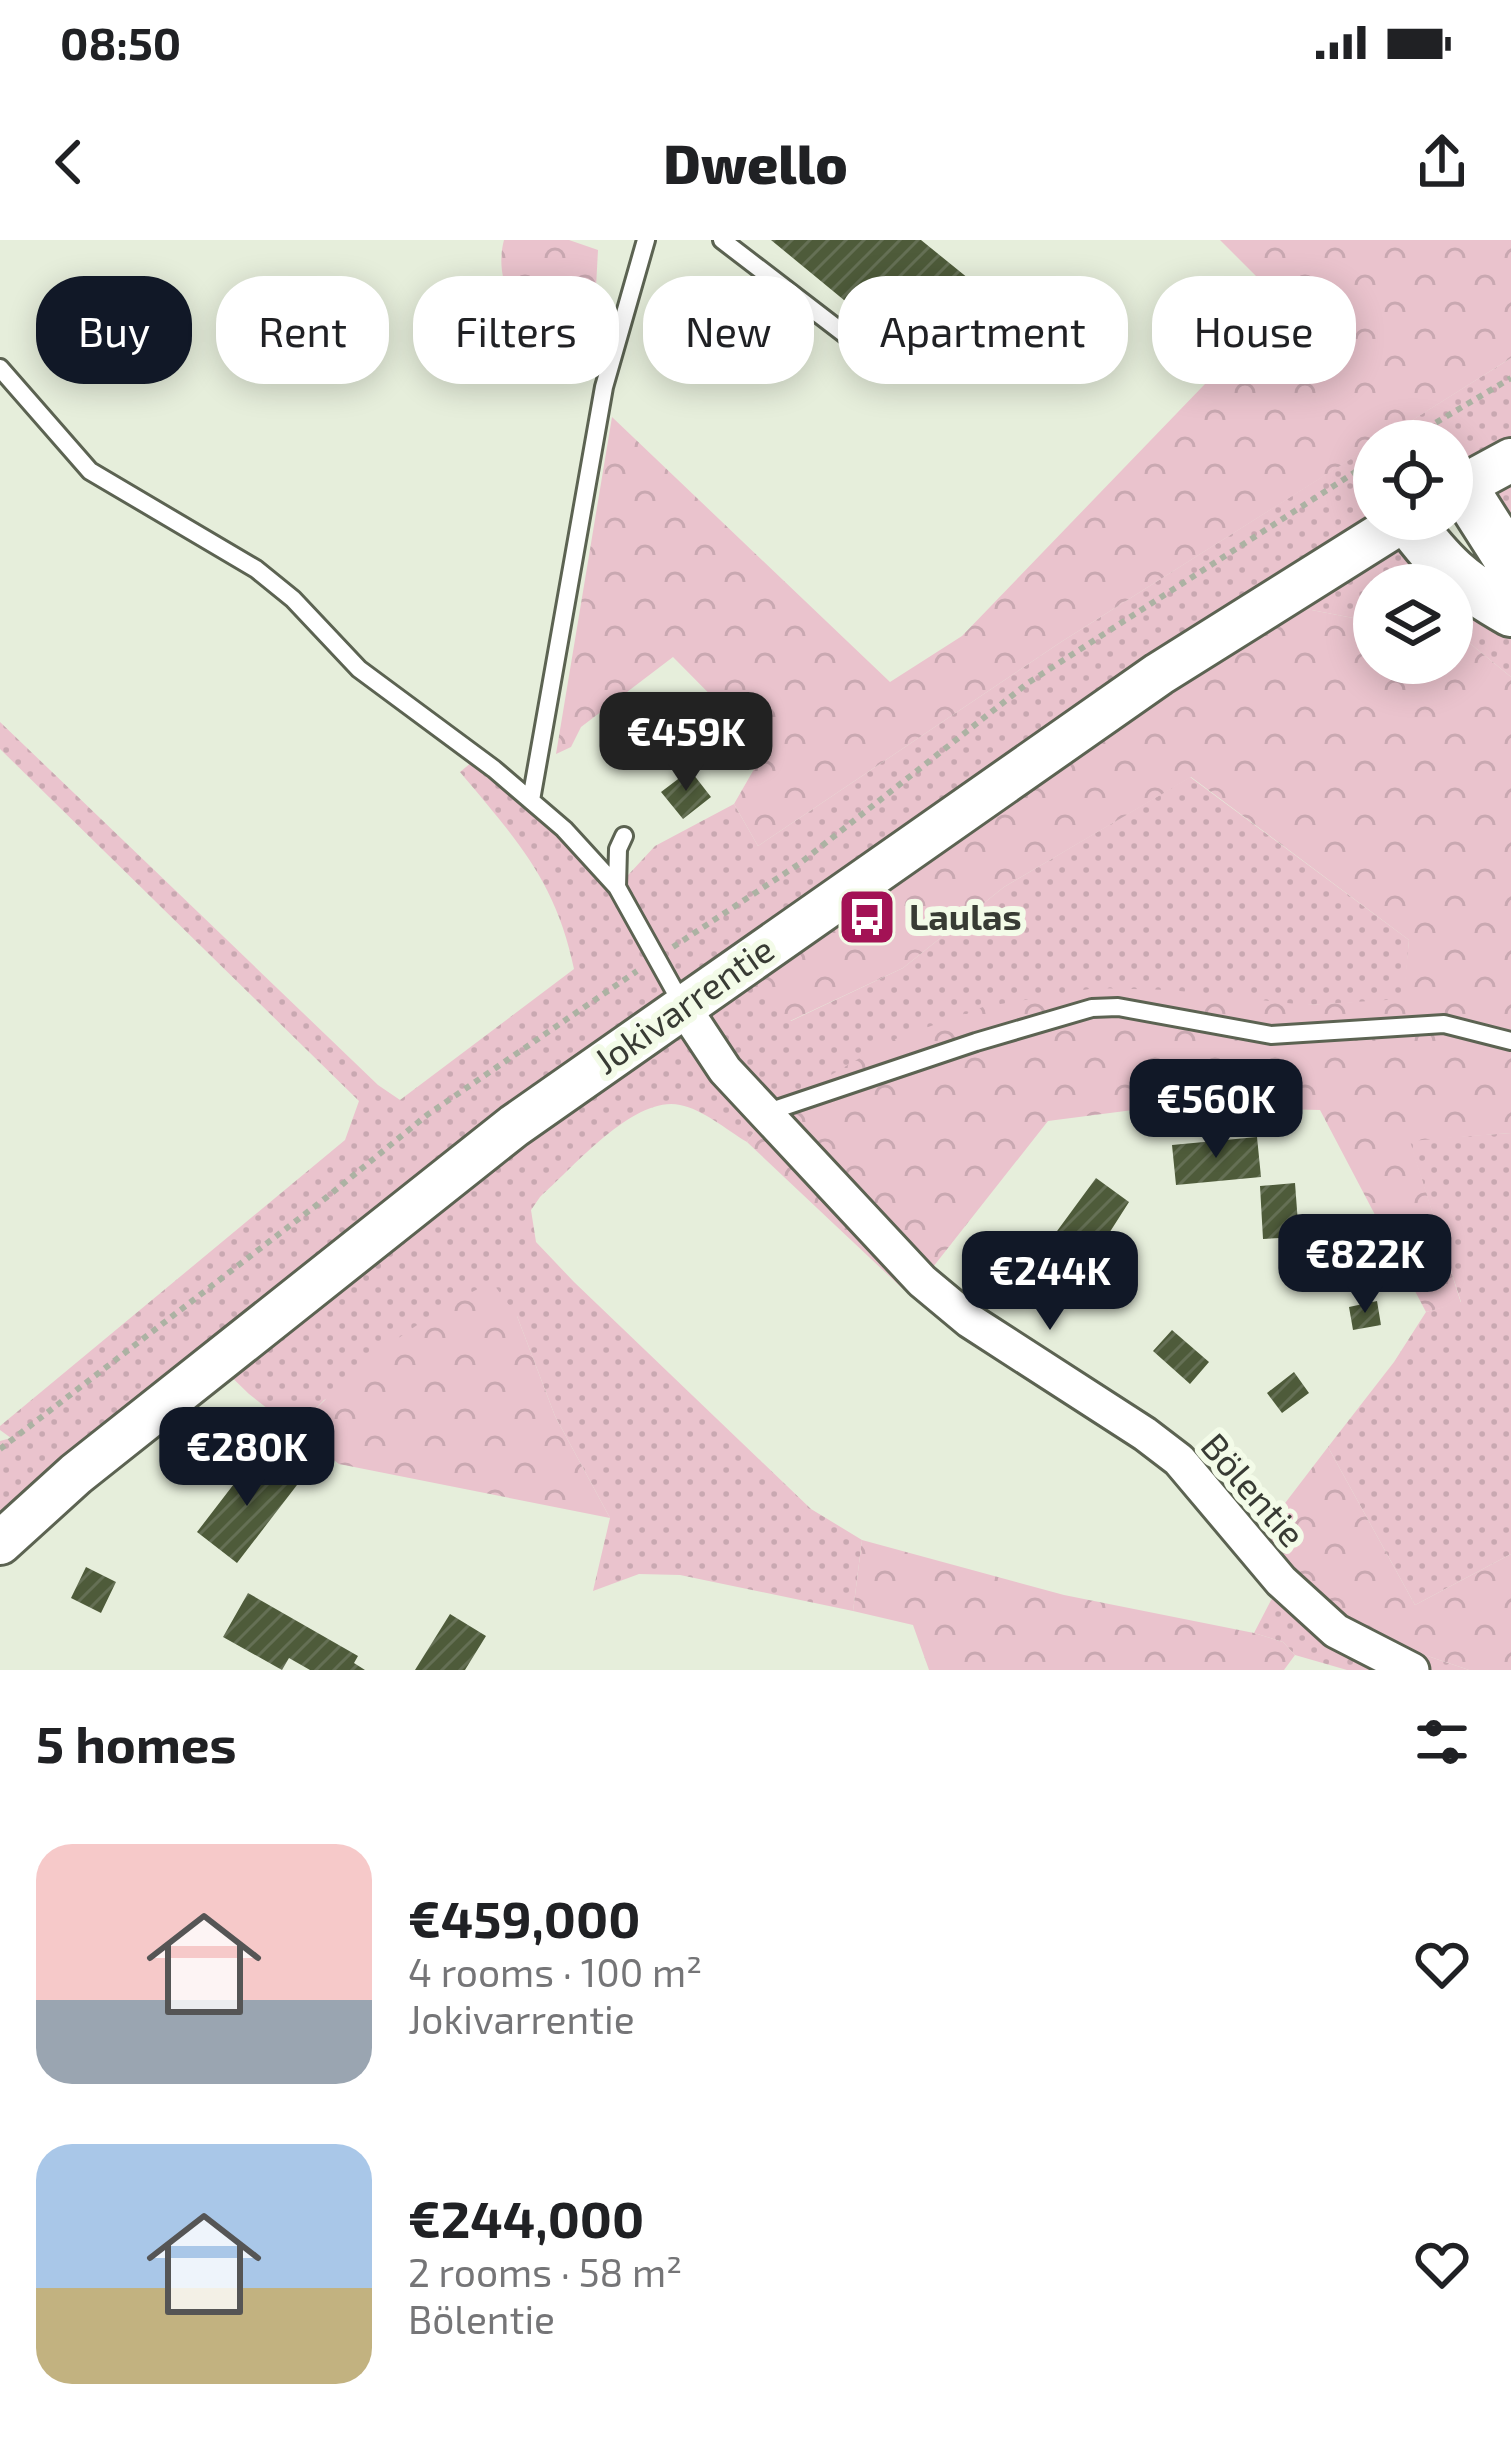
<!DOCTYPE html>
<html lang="en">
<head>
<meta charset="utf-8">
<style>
	body { margin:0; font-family:"Exo 2",sans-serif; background:#f6f6f6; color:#202124; height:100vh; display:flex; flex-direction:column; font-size:45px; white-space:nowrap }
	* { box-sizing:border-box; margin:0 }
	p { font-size:39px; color:#757577 }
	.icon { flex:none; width:66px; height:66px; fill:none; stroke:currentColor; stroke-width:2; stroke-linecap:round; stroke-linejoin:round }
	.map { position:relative; height:1430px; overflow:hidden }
	.details { display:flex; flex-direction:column; background:#fff; flex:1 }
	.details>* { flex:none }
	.guide { position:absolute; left:36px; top:36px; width:1440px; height:108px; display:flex; gap:24px }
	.buttons { position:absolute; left:1353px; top:180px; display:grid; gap:24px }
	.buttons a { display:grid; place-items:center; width:120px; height:120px; border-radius:50%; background:#fff; box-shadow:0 6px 30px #0003; font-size:60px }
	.price { position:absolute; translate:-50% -102px; padding:0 27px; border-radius:24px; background:#111827; color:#fff; font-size:39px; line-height:78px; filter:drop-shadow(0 3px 6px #0008) }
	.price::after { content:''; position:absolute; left:50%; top:72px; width:36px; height:27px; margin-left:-18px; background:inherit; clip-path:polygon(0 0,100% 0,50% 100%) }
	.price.active { background:#222; color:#fff }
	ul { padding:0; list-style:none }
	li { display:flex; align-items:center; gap:36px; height:300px; padding:0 36px }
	li span { display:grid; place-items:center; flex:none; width:336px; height:240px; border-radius:36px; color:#555 }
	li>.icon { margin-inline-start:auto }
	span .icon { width:144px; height:144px; fill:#fffc; stroke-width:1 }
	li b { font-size:51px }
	h2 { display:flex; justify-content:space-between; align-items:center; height:144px; padding:0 36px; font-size:51px }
	.tag { padding:0 42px; border-radius:48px; background:#fff; box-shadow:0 6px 30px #0003; font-size:42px; line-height:108px }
	.tag.active { background:#111827; color:#fff }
	.status { display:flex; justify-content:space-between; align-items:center; height:84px; padding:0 60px; background:#fff; direction:ltr }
	.status svg { height:33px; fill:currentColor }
	header { display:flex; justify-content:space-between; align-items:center; height:156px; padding:0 36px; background:#fff; font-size:54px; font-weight:800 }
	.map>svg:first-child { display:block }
	.grass { fill:url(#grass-dots) }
	.forest { fill:url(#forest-crowns) }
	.building { fill:url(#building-hatch) }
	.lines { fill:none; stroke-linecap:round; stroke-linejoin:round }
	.service-casing { stroke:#5c6352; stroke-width:22 }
	.minor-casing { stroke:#5c6352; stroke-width:39 }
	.tertiary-casing { stroke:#5c6352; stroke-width:48 }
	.secondary-casing { stroke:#5c6352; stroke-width:54 }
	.path { stroke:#acb2a3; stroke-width:6; stroke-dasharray:6 6; stroke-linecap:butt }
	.service { stroke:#fff; stroke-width:16 }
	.minor { stroke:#fff; stroke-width:33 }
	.tertiary { stroke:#fff; stroke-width:42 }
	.secondary { stroke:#fff; stroke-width:48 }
	.labels { text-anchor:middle; stroke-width:12; stroke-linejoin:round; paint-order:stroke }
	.poi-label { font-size:36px; font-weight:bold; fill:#383b34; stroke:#f3fbe8; text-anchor:start }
	.street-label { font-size:36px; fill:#383b34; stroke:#f3fbe8 }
</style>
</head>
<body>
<div class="status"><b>08:50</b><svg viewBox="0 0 49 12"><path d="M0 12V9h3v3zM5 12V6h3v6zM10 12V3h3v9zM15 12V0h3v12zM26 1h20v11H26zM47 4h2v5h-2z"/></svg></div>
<header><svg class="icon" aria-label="back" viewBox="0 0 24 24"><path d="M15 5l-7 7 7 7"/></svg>Dwello<svg class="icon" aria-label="share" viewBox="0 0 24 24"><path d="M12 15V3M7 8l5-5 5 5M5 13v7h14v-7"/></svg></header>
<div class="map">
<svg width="1511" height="1430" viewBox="0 0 1511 1430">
	<defs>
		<pattern id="grass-dots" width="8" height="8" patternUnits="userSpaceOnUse" patternTransform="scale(3)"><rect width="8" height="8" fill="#eac3cd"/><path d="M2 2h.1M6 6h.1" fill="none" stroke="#c9a8b1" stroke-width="1.8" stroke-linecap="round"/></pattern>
		<pattern id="forest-crowns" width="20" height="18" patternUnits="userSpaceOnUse" patternTransform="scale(3)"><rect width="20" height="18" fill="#eac3cd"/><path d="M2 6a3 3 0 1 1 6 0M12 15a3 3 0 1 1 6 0" fill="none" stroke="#c9a8b1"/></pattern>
		<pattern id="building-hatch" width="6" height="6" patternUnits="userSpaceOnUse" patternTransform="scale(3)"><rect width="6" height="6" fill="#4e5b3a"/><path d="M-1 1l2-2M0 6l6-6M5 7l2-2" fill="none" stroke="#657055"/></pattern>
	</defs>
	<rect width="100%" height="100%" fill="#e6eedb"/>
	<path class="grass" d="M 1511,118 L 1511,323 L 1452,252 L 1452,201 L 1379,201 Z
		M 1374,204 L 1374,279 L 1511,372 L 1511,437 L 1467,401 L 1452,398 L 1452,345 L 1374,345 L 1374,382 L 1270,362 L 734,730 L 791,781 L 903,728 L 1004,647 L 1190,537 L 1409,700 L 1404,760 L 1288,766 L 768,872 L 747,902 C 727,890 702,869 680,865 C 634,855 573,928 540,957 L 531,970 L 536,1002 L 574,1042 L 811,1269 L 862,1300 L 853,1371 L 680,1335 L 639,1334 L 593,1351 L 610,1278 L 555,1176 L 517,1076 L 324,1160 L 295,1190 L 249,1154 L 217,1123 L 0,1303 L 0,1201 L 11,1198 L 0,1190 L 0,1186 L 345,900 L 359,861 L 0,509 L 0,482 L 378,845 L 400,860 L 574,729 C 556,641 516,599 460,532 L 478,517 L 617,647 L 655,606 L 734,564 L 758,606 L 1061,402 Z
		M 1511,893 L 1511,1314 L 1415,1365 L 1328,1207 L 1394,1122 L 1426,1072 L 1461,1062 L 1409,900 Z
		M 1281,1341 L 1398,1406 L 1469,1430 L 1347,1430 L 1295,1415 L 1283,1402 L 1254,1393 Z"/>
	<path class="forest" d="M 504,0 L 569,0 L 598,10 L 595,66 L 566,132 C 534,93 490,54 504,0 Z
		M 1220,0 L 1511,0 L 1511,118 L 1061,402 L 758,606 L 734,564 L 765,510 L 673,417 L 581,487 L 571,507 L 556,514 L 612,177 L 890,442 L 962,396 L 1283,63 Z
		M 1270,362 L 1374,382 L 1374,423 L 1452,423 L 1452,398 L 1467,401 L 1511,437 L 1511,893 L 1410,901 L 1461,1063 L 1426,1072 L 1320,870 L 1164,866 L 1048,881 L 922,1041 L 904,1050 L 747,902 L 768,872 L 887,802 L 983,767 L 1095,748 L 1171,750 L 1305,765 L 1403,759 L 1409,700 L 1191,537 L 1004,647 L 903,728 L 790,781 L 733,730 Z
		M 492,1042 L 517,1076 L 555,1176 L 610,1278 L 339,1224 L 295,1190 C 350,1132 419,1076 492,1042 Z
		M 1328,1207 L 1415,1365 L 1511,1314 L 1511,1430 L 1469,1430 L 1398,1406 L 1281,1341 L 1253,1305 Z
		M 862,1300 L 1064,1355 L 1254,1393 L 1283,1402 L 1295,1415 L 1284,1430 L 929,1430 L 913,1385 L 853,1371 Z"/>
	<path class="building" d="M 771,0 L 921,0 L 979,47 L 918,121 Z
		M 690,530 L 711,557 L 683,579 L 661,552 Z
		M 1257,897 L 1261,937 L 1176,945 L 1172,905 Z
		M 1096,938 L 1129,962 L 1099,1009 L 1113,1019 L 1102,1035 L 1109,1039 L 1090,1065 L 1049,1035 L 1065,1014 L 1049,1002 Z
		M 1295,943 L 1299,997 L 1263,999 L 1260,946 Z
		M 1377,1061 L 1381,1085 L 1353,1090 L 1349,1067 Z
		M 1172,1090 L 1209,1122 L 1190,1144 L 1153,1111 Z
		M 1294,1132 L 1309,1153 L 1282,1173 L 1267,1153 Z
		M 257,1214 L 297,1245 L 237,1323 L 197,1292 Z
		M 86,1327 L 116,1342 L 101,1373 L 71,1358 Z
		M 248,1353 L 358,1416 L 354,1423 L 365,1430 L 310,1430 L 289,1418 L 282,1430 L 223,1397 Z
		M 450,1374 L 486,1396 L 465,1430 L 415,1430 Z"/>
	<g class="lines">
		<defs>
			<path id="service" d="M 722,0 L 864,109
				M 0,128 L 90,231 L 256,329 L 293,359 L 359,429 L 494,529 L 564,589 L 617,647
				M 531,560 L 604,147 L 646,0
				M 624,596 L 618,609 L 617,647 L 682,764
				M 768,872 L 976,802 L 1092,768 L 1118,767 L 1271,795 L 1444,784 L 1511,801"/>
			<path id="minor" d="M 682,765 L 725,830 L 922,1041 L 970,1081 L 1145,1194 L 1179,1220 L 1281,1341 L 1336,1391 L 1412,1430"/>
			<path id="tertiary" d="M 1452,252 L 1511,220
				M 0,1303 L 76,1234 L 514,886 L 1159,434 L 1406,279"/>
			<path id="secondary" d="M 1462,246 L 1511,323
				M 1407,279 C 1442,326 1460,343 1511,372"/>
		</defs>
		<use href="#service" class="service-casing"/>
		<use href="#minor" class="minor-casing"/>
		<use href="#tertiary" class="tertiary-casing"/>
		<use href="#secondary" class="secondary-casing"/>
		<path class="path" d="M 1405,201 L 1511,138
			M 1361,227 L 1374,242
			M 673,707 L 799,624 L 1028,443 L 1374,220
			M 0,1209 L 327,957 L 427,875 L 637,731"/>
		<use href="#service" class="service"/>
		<use href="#minor" class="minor"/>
		<use href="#tertiary" class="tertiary"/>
		<use href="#secondary" class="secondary"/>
	</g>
	<defs>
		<symbol id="bus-square" viewBox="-11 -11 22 22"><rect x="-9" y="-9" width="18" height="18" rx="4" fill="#a31255" stroke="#f3fbe8"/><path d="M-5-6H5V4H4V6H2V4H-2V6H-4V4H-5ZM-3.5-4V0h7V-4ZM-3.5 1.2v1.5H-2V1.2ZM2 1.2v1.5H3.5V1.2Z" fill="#fff"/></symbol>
	</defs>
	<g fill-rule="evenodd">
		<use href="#bus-square" x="834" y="644" width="66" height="66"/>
	</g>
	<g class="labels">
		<g class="poi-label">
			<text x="909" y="690">Laulas</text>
		</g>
		<g class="street-label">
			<text transform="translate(684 765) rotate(-35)" y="13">Jokivarrentie</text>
			<text transform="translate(1253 1250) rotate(49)" y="13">Bölentie</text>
		</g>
	</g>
</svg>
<div class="buttons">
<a><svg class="icon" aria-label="locate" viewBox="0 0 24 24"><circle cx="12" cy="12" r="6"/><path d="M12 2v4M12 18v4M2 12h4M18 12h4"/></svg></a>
<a><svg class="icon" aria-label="layers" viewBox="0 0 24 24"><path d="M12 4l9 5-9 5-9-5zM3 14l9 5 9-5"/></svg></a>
</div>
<b class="price active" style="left:686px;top:554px">€459K</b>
<b class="price" style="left:1216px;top:921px">€560K</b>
<b class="price" style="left:1365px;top:1076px">€822K</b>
<b class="price" style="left:1050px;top:1093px">€244K</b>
<b class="price" style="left:247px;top:1269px">€280K</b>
<div class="guide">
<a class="tag active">Buy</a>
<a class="tag">Rent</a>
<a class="tag">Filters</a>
<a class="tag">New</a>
<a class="tag">Apartment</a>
<a class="tag">House</a>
</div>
</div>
<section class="details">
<h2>5 homes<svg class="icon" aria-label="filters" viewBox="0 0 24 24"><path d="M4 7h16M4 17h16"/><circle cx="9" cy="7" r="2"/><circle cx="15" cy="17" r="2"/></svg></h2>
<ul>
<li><span style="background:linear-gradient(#f6c9c9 65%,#9aa5b1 0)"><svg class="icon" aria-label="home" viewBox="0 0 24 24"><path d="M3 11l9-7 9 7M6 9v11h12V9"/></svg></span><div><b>€459,000</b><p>4 rooms · 100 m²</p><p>Jokivarrentie</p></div><svg class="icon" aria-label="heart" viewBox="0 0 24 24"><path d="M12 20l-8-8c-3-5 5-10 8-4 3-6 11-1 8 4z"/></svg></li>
<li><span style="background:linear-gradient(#a9c7e8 60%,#c2b280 0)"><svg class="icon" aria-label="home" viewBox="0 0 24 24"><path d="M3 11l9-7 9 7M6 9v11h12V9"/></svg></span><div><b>€244,000</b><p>2 rooms · 58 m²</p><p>Bölentie</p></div><svg class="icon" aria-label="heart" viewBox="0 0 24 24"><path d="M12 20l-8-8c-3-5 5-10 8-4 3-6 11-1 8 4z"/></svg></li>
</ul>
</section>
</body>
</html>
